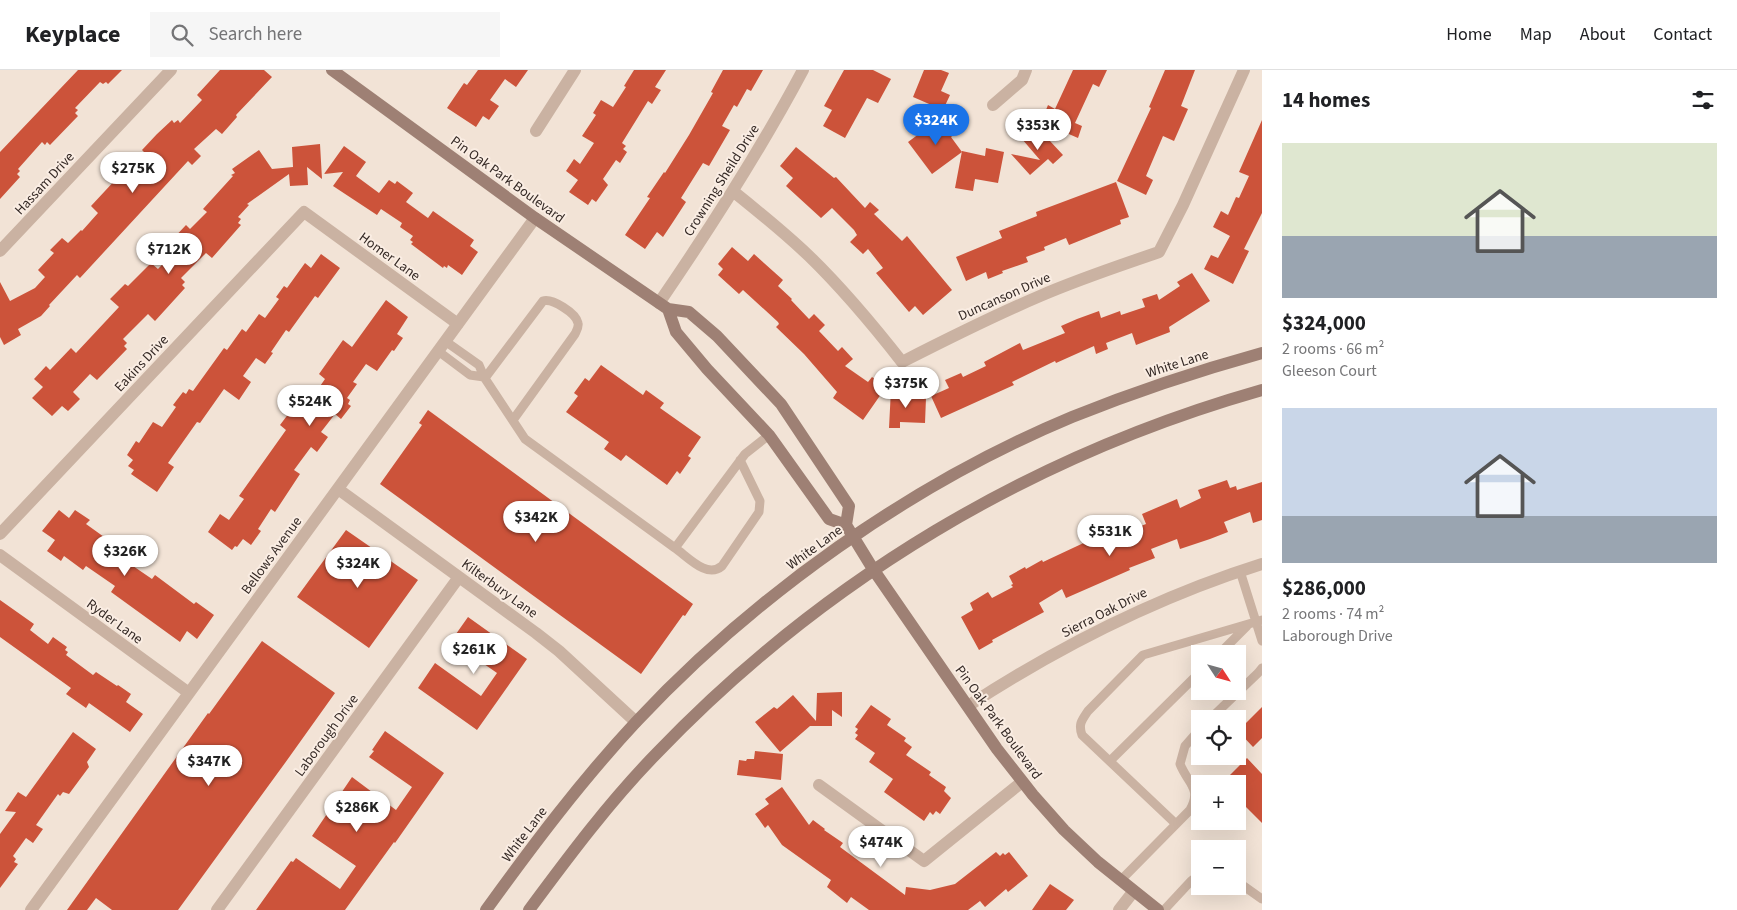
<!DOCTYPE html>
<html lang="en">
<head>
<meta charset="utf-8">
<style>
	body { margin:0; font-family:"Source Sans 3",sans-serif; background:#f6f6f6; color:#202124; height:100vh; display:flex; flex-direction:column; font-size:19px; white-space:nowrap }
	* { box-sizing:border-box; margin:0 }
	p { font-size:16px; color:#757577 }
	.icon { flex:none; width:28px; height:28px; fill:none; stroke:currentColor; stroke-width:2; stroke-linecap:round; stroke-linejoin:round }
	.map { position:relative; flex:1; overflow:hidden }
	.panel { display:flex; flex-direction:column; background:#fff; width:475px }
	.panel>* { flex:none }
	.needle { width:32px; rotate:126deg }
	.fabs { position:absolute; left:1191px; top:575px; display:grid; gap:10px }
	.fabs a { display:grid; place-items:center; width:55px; height:55px; border-radius:0px; background:#fff; box-shadow:0 5px 20px #0002; font-size:25px }
	.price { position:absolute; translate:-50% -42px; padding:0 11px; border-radius:18px; background:#fff; color:#222; font-size:16px; line-height:32px; filter:drop-shadow(0 1px 2px #0008) }
	.price::after { content:''; position:absolute; left:50%; top:30px; width:15px; height:11px; margin-left:-8px; background:inherit; clip-path:polygon(0 0,100% 0,50% 100%) }
	.price.current { background:#1a73e8; color:#fff }
	ul { padding:0; list-style:none }
	li { display:grid; align-content:center; gap:10px; height:265px; padding:0 20px }
	li span { display:grid; place-items:center; height:155px; border-radius:0px; color:#555 }
	li>.icon { margin-inline-start:auto }
	span .icon { width:90px; height:90px; fill:#fffc; stroke-width:1 }
	li b { font-size:21px }
	h2 { display:flex; justify-content:space-between; align-items:center; height:60px; padding:0 20px; font-size:21px }
	header { display:flex; align-items:center; gap:30px; box-sizing:border-box; height:70px; padding:0 25px; background:#fff; border-bottom:1px solid #e0e0e0 }
	header strong { font-size:24px }
	nav { display:flex; gap:28px; margin-inline-start:auto; font-size:18px }
	.search { width:350px; height:45px; background:#f6f6f6; display:flex; align-items:center; gap:12px; box-sizing:border-box; padding:0 18px; border-radius:0px; color:#757577; font-size:19px }
	main { display:flex; flex:1; min-height:0 }
	.map>svg:first-child { display:block }
	.building { fill:#cc533a }
	.lines { fill:none; stroke-linecap:round; stroke-linejoin:round }
	.lane { stroke:#cab2a2; stroke-width:9 }
	.street { stroke:#cab2a2; stroke-width:12 }
	.secondary { stroke:#9e8074; stroke-width:12 }
	.labels { text-anchor:middle; stroke-width:4; stroke-linejoin:round; paint-order:stroke }
	.street-label { font-size:14px; fill:#342925; stroke:#faede3 }
</style>
</head>
<body>
<header>
<strong>Keyplace</strong>
<div class="search"><svg class="icon" aria-label="search" viewBox="0 0 24 24"><circle cx="10" cy="10" r="6"/><path d="M15 15l6 6"/></svg>Search here</div>
<nav><a>Home</a><a>Map</a><a>About</a><a>Contact</a></nav>
</header>
<main>
<div class="map">
<svg width="1262" height="840" viewBox="0 0 1262 840">
	<rect width="100%" height="100%" fill="#f2e3d6"/>
	<path class="building" d="M 78,0 L 122,0 L 108,14 L 106,12 L 103,14 L 100,12 L 75,38 L 78,40 L 75,43 L 78,46 L 50,75 L 47,72 L 45,75 L 42,72 L 18,99 L 20,101 L 17,104 L 20,107 L 0,129 L 0,82 Z
		M 220,0 L 264,0 L 272,7 L 236,45 L 237,47 L 222,64 L 216,59 L 194,79 L 201,86 L 192,95 L 188,91 L 80,208 L 77,205 L 49,235 L 50,236 L 41,246 L 18,259 L 21,265 L 4,275 L 0,267 L 0,212 L 10,231 L 35,218 L 45,207 L 38,200 L 54,183 L 50,180 L 62,168 L 68,173 L 81,160 L 82,161 L 98,143 L 91,136 L 118,107 L 123,112 L 148,86 L 142,80 L 157,64 L 172,50 L 174,53 L 178,50 L 180,53 L 202,30 L 197,25 Z
		M 478,0 L 528,0 L 516,17 L 505,9 L 490,30 L 499,36 L 489,50 L 483,46 L 476,57 L 447,38 L 464,13 L 467,15 Z
		M 634,0 L 666,0 L 655,17 L 661,20 L 652,34 L 648,31 L 622,73 L 626,76 L 623,79 L 627,82 L 620,93 L 616,90 L 603,109 L 608,115 L 596,132 L 592,129 L 588,135 L 569,122 L 578,110 L 566,101 L 574,89 L 580,94 L 594,73 L 582,66 L 596,45 L 593,43 L 601,30 L 613,37 L 626,17 L 624,16 Z
		M 723,0 L 763,0 L 751,21 L 747,19 L 737,37 L 734,35 L 722,56 L 730,60 L 709,96 L 703,93 L 681,128 L 686,132 L 673,152 L 663,167 L 657,162 L 645,179 L 625,165 L 650,128 L 647,127 L 664,102 L 665,103 L 689,65 L 713,23 L 711,22 Z
		M 844,0 L 873,0 L 891,9 L 878,33 L 867,28 L 845,68 L 823,56 L 832,40 L 824,36 Z
		M 924,0 L 941,0 L 949,3 L 941,21 L 950,25 L 943,40 L 913,27 Z
		M 1073,0 L 1107,0 L 1099,17 L 1093,14 L 1075,53 L 1082,56 L 1078,68 L 1041,52 L 1048,35 L 1055,39 Z
		M 1165,0 L 1195,0 L 1181,36 L 1188,39 L 1174,71 L 1163,66 L 1146,106 L 1153,110 L 1146,125 L 1117,111 L 1151,38 L 1149,37 Z
		M 942,47 L 954,64 L 951,67 L 962,82 L 932,104 L 908,72 Z
		M 1262,50 L 1262,143 L 1244,179 L 1249,181 L 1233,214 L 1204,199 L 1211,185 L 1218,188 L 1230,166 L 1213,157 L 1221,141 L 1228,145 L 1236,127 L 1239,128 L 1249,106 L 1239,102 Z
		M 1036,56 L 1063,85 L 1053,94 L 1048,89 L 1030,105 L 1011,84 L 1040,90 L 1022,69 Z
		M 320,74 L 322,109 L 307,97 L 308,115 L 290,116 L 289,104 L 247,134 L 249,135 L 238,147 L 241,149 L 238,153 L 241,155 L 212,188 L 206,183 L 181,208 L 185,212 L 182,215 L 185,218 L 155,251 L 148,244 L 123,269 L 127,273 L 124,276 L 127,279 L 97,310 L 90,304 L 73,322 L 80,329 L 68,341 L 62,336 L 52,346 L 32,328 L 43,317 L 34,309 L 46,296 L 50,300 L 71,278 L 76,283 L 119,237 L 110,229 L 125,214 L 128,216 L 151,193 L 158,199 L 178,178 L 171,171 L 186,155 L 190,159 L 207,142 L 203,139 L 233,106 L 231,105 L 235,103 L 232,99 L 259,80 L 272,99 L 293,97 L 292,77 Z
		M 344,76 L 366,92 L 356,106 L 379,123 L 389,110 L 395,114 L 397,111 L 413,123 L 406,132 L 428,148 L 433,141 L 474,170 L 470,176 L 478,182 L 462,205 L 448,195 L 447,198 L 444,196 L 443,198 L 411,174 L 413,172 L 410,170 L 413,166 L 400,157 L 402,153 L 381,139 L 377,145 L 333,116 L 343,102 L 324,104 Z
		M 796,77 L 834,108 L 836,107 L 865,138 L 870,132 L 879,140 L 874,144 L 902,171 L 907,166 L 952,220 L 923,245 L 915,236 L 909,242 L 876,203 L 883,198 L 868,179 L 863,184 L 850,172 L 857,165 L 854,160 L 832,138 L 821,148 L 786,116 L 793,108 L 780,96 Z
		M 986,78 L 1004,82 L 998,113 L 975,109 L 973,121 L 955,118 L 962,81 L 985,86 Z
		M 1116,112 L 1129,147 L 1120,150 L 1121,154 L 1069,175 L 1066,168 L 1044,177 L 1045,180 L 1026,187 L 1028,192 L 1002,201 L 1003,203 L 988,209 L 986,202 L 966,211 L 956,187 L 1002,168 L 999,161 L 1037,146 L 1036,142 Z
		M 732,177 L 748,191 L 754,184 L 783,210 L 778,216 L 792,229 L 791,230 L 809,249 L 814,244 L 825,255 L 819,261 L 838,281 L 842,277 L 853,289 L 845,296 L 868,312 L 872,307 L 886,317 L 863,350 L 833,328 L 837,322 L 804,284 L 776,257 L 779,254 L 778,252 L 743,220 L 739,224 L 718,205 L 723,199 L 718,194 Z
		M 321,184 L 340,198 L 318,228 L 315,226 L 289,262 L 286,260 L 271,282 L 273,283 L 265,294 L 256,288 L 243,306 L 251,312 L 239,330 L 224,319 L 200,353 L 197,352 L 168,393 L 174,397 L 157,422 L 131,404 L 134,400 L 128,396 L 133,390 L 127,385 L 136,371 L 139,373 L 153,352 L 162,357 L 176,337 L 173,335 L 183,322 L 186,324 L 189,319 L 193,321 L 224,278 L 227,280 L 242,259 L 246,262 L 259,244 L 265,248 L 279,229 L 276,227 L 284,216 L 287,218 L 305,193 L 311,198 Z
		M 1192,203 L 1210,231 L 1169,257 L 1170,262 L 1136,275 L 1132,263 L 1106,273 L 1108,279 L 1096,284 L 1094,276 L 1056,293 L 1055,291 L 1012,312 L 1014,315 L 941,348 L 931,326 L 949,318 L 945,310 L 961,303 L 963,307 L 986,296 L 984,292 L 1020,273 L 1023,280 L 1065,263 L 1061,256 L 1077,249 L 1099,241 L 1101,248 L 1120,241 L 1121,245 L 1145,237 L 1142,229 L 1157,224 L 1159,230 L 1180,216 L 1177,212 Z
		M 386,230 L 408,247 L 397,264 L 403,268 L 394,281 L 392,280 L 377,301 L 366,294 L 353,312 L 357,314 L 347,328 L 350,330 L 348,334 L 351,336 L 341,349 L 335,344 L 321,362 L 328,367 L 317,382 L 311,377 L 294,400 L 300,404 L 275,442 L 271,439 L 258,459 L 261,461 L 251,475 L 243,469 L 237,477 L 235,476 L 232,480 L 208,462 L 220,444 L 229,450 L 244,429 L 239,426 L 286,360 L 280,355 L 289,343 L 291,344 L 303,328 L 309,332 L 325,309 L 319,304 L 343,270 L 352,277 Z
		M 601,295 L 643,325 L 646,320 L 664,333 L 660,338 L 701,367 L 688,386 L 691,388 L 680,404 L 677,401 L 667,415 L 626,385 L 621,391 L 604,379 L 609,372 L 566,342 L 578,326 L 574,323 L 585,308 L 589,311 Z
		M 891,319 L 907,320 L 906,328 L 926,328 L 925,353 L 900,352 L 900,358 L 889,358 Z
		M 428,340 L 693,534 L 685,546 L 683,545 L 641,604 L 380,414 L 422,355 L 419,353 Z
		M 1227,410 L 1230,418 L 1236,416 L 1237,420 L 1262,412 L 1262,450 L 1253,453 L 1250,442 L 1224,452 L 1228,462 L 1210,469 L 1180,479 L 1177,469 L 1151,479 L 1155,488 L 1129,498 L 1130,500 L 1066,528 L 1062,519 L 1039,533 L 1044,542 L 992,570 L 993,572 L 979,580 L 961,547 L 973,540 L 970,533 L 988,522 L 992,528 L 1013,517 L 1011,515 L 1013,514 L 1009,506 L 1025,497 L 1026,499 L 1042,490 L 1043,492 L 1122,455 L 1125,462 L 1146,454 L 1142,444 L 1177,429 L 1180,438 L 1201,428 L 1198,420 Z
		M 59,440 L 69,448 L 75,440 L 90,450 L 86,454 L 118,477 L 114,483 L 152,509 L 155,505 L 194,534 L 196,532 L 214,545 L 197,569 L 187,561 L 180,572 L 111,522 L 115,516 L 86,496 L 83,500 L 64,486 L 61,491 L 47,481 L 55,470 L 42,461 Z
		M 346,460 L 418,510 L 369,578 L 297,527 Z
		M 0,530 L 34,554 L 30,560 L 48,574 L 53,567 L 67,577 L 65,580 L 68,582 L 66,585 L 93,605 L 96,602 L 117,616 L 118,615 L 131,624 L 126,632 L 143,644 L 130,662 L 89,633 L 86,638 L 66,624 L 71,618 L 0,567 Z
		M 468,547 L 527,589 L 477,660 L 418,618 L 435,593 L 481,626 L 497,603 L 451,571 Z
		M 262,571 L 335,623 L 285,693 L 178,840 L 112,840 L 96,828 L 87,840 L 67,840 L 208,643 L 209,644 Z
		M 842,622 L 842,647 L 832,640 L 832,656 L 810,656 L 780,682 L 755,652 L 774,637 L 777,639 L 793,625 L 816,651 L 817,623 Z
		M 871,635 L 891,649 L 887,655 L 906,668 L 904,671 L 912,677 L 906,685 L 931,702 L 929,705 L 946,717 L 944,721 L 951,728 L 940,744 L 936,741 L 933,745 L 930,742 L 924,751 L 884,722 L 893,709 L 869,692 L 875,683 L 855,669 L 858,665 L 855,663 L 858,659 L 855,657 Z
		M 1262,637 L 1262,668 L 1253,677 L 1238,661 Z
		M 385,661 L 444,703 L 395,773 L 394,772 L 345,840 L 256,840 L 291,791 L 293,792 L 296,788 L 340,819 L 356,796 L 312,766 L 352,707 L 396,740 L 412,717 L 369,687 L 374,681 L 372,680 Z
		M 73,662 L 96,679 L 87,692 L 89,697 L 69,724 L 63,722 L 60,726 L 58,724 L 36,755 L 43,759 L 33,773 L 26,768 L 13,786 L 16,789 L 14,792 L 18,794 L 0,818 L 0,764 L 16,742 L 5,741 L 18,722 L 26,727 Z
		M 755,681 L 783,684 L 781,710 L 737,705 L 739,690 L 746,691 L 747,689 L 754,689 Z
		M 1247,688 L 1262,704 L 1262,753 L 1238,729 L 1238,714 L 1221,714 Z
		M 782,717 L 809,755 L 813,750 L 825,759 L 824,760 L 843,773 L 840,777 L 905,825 L 906,817 L 930,820 L 955,814 L 996,782 L 1000,786 L 1003,783 L 1005,785 L 1009,782 L 1028,806 L 1008,822 L 1006,819 L 985,837 L 980,831 L 968,840 L 869,840 L 851,827 L 847,833 L 827,817 L 831,810 L 782,775 L 768,755 L 765,758 L 755,744 L 769,734 L 765,729 Z
		M 1050,814 L 1074,830 L 1066,840 L 1032,840 Z"/>
	<g class="lines">
		<path class="lane" d="M 445,271 L 479,295 L 484,307 L 525,369 L 675,478 L 745,384 L 769,365
			M 438,281 L 470,305 L 484,307
			M 485,308 L 543,231 C 552,228 576,243 578,253 C 579,257 577,260 575,264 L 513,350
			M 675,478 C 688,487 707,509 722,496 L 759,442 L 760,431 L 740,390
			M 1240,501 L 1262,571
			M 1219,584 L 1247,556
			M 1210,649 L 1258,603 L 1262,598
			M 1110,691 L 1200,602
			M 1176,754 L 1082,665 C 1078,654 1082,650 1088,641 L 1143,585 L 1262,550
			M 1120,811 L 1190,740 C 1202,718 1188,714 1180,694 L 1185,676 L 1200,659
			M 1238,812 L 1262,829
			M 1164,840 L 1191,811 L 1200,804"/>
		<path class="street" d="M 993,35 L 1022,10 L 1026,0
			M 536,61 L 575,0
			M 734,122 C 759,142 785,163 809,186 C 843,219 873,255 902,292 C 947,269 993,246 1040,226 C 1079,209 1119,196 1159,182 L 1183,135 L 1244,0
			M 0,181 L 171,0
			M 659,233 C 711,157 760,81 803,0
			M 338,419 L 536,563 L 559,581 L 636,652
			M 0,464 L 304,142 L 458,254
			M 0,485 L 189,623
			M 968,636 C 1060,576 1157,527 1262,494
			M 819,715 L 924,791 L 1022,712
			M 31,840 L 535,148
			M 217,840 L 459,507
			M 1119,840 L 1133,822"/>
		<path class="secondary" d="M 332,0 L 535,148 L 668,239 L 689,242 L 717,266 L 781,334 L 849,436 L 846,455
			M 668,239 L 676,262 L 707,299 L 769,365 L 829,449 L 846,455 L 873,499 L 997,679 L 1033,725 L 1064,760 L 1098,792 L 1158,840
			M 486,840 C 533,775 581,711 636,652 C 755,525 911,414 1072,347 C 1134,322 1197,301 1262,283
			M 529,840 C 569,786 610,731 657,683 C 824,509 1030,386 1262,320"/>
	</g>
	<g class="labels">
		<g class="street-label">
			<text transform="translate(508 109) rotate(36)" y="5">Pin Oak Park Boulevard</text>
			<text transform="translate(721 110) rotate(-58)" y="5">Crowning Sheild Drive</text>
			<text transform="translate(44 113) rotate(-47)" y="5">Hassam Drive</text>
			<text transform="translate(390 186) rotate(36)" y="5">Homer Lane</text>
			<text transform="translate(1004 226) rotate(-24)" y="5">Duncanson Drive</text>
			<text transform="translate(141 293) rotate(-47)" y="5">Eakins Drive</text>
			<text transform="translate(1177 293) rotate(-18)" y="5">White Lane</text>
			<text transform="translate(814 477) rotate(-36)" y="5">White Lane</text>
			<text transform="translate(271 485) rotate(-54)" y="5">Bellows Avenue</text>
			<text transform="translate(500 518) rotate(36)" y="5">Kilterbury Lane</text>
			<text transform="translate(1104 542) rotate(-27)" y="5">Sierra Oak Drive</text>
			<text transform="translate(115 551) rotate(36)" y="5">Ryder Lane</text>
			<text transform="translate(999 652) rotate(54)" y="5">Pin Oak Park Boulevard</text>
			<text transform="translate(326 665) rotate(-54)" y="5">Laborough Drive</text>
			<text transform="translate(524 764) rotate(-53)" y="5">White Lane</text>
		</g>
	</g>
</svg>
<div class="fabs">
<a><svg class="needle" viewBox="-14 -14 28 28"><path d="M0-13l5 13h-10z" fill="#e53935"/><path d="M0 13l5-13h-10z" fill="#757577"/></svg></a>
<a><svg class="icon" aria-label="locate" viewBox="0 0 24 24"><circle cx="12" cy="12" r="6"/><path d="M12 2v4M12 18v4M2 12h4M18 12h4"/></svg></a>
<a>+</a>
<a>−</a>
</div>
<b class="price current" style="left:936px;top:76px">$324K</b>
<b class="price" style="left:1038px;top:81px">$353K</b>
<b class="price" style="left:133px;top:124px">$275K</b>
<b class="price" style="left:169px;top:205px">$712K</b>
<b class="price" style="left:906px;top:339px">$375K</b>
<b class="price" style="left:310px;top:357px">$524K</b>
<b class="price" style="left:536px;top:473px">$342K</b>
<b class="price" style="left:1110px;top:487px">$531K</b>
<b class="price" style="left:125px;top:507px">$326K</b>
<b class="price" style="left:358px;top:519px">$324K</b>
<b class="price" style="left:474px;top:605px">$261K</b>
<b class="price" style="left:209px;top:717px">$347K</b>
<b class="price" style="left:357px;top:763px">$286K</b>
<b class="price" style="left:881px;top:798px">$474K</b>
</div>
<section class="panel">
<h2>14 homes<svg class="icon" aria-label="filters" viewBox="0 0 24 24"><path d="M4 7h16M4 17h16"/><circle cx="9" cy="7" r="2"/><circle cx="15" cy="17" r="2"/></svg></h2>
<ul>
<li><span style="background:linear-gradient(#dfe7d0 60%,#9aa5b1 0)"><svg class="icon" aria-label="home" viewBox="0 0 24 24"><path d="M3 11l9-7 9 7M6 9v11h12V9"/></svg></span><div><b>$324,000</b><p>2 rooms · 66 m²</p><p>Gleeson Court</p></div></li>
<li><span style="background:linear-gradient(#c9d6e8 70%,#9aa5b1 0)"><svg class="icon" aria-label="home" viewBox="0 0 24 24"><path d="M3 11l9-7 9 7M6 9v11h12V9"/></svg></span><div><b>$286,000</b><p>2 rooms · 74 m²</p><p>Laborough Drive</p></div></li>
</ul>
</section>
</main>
</body>
</html>
